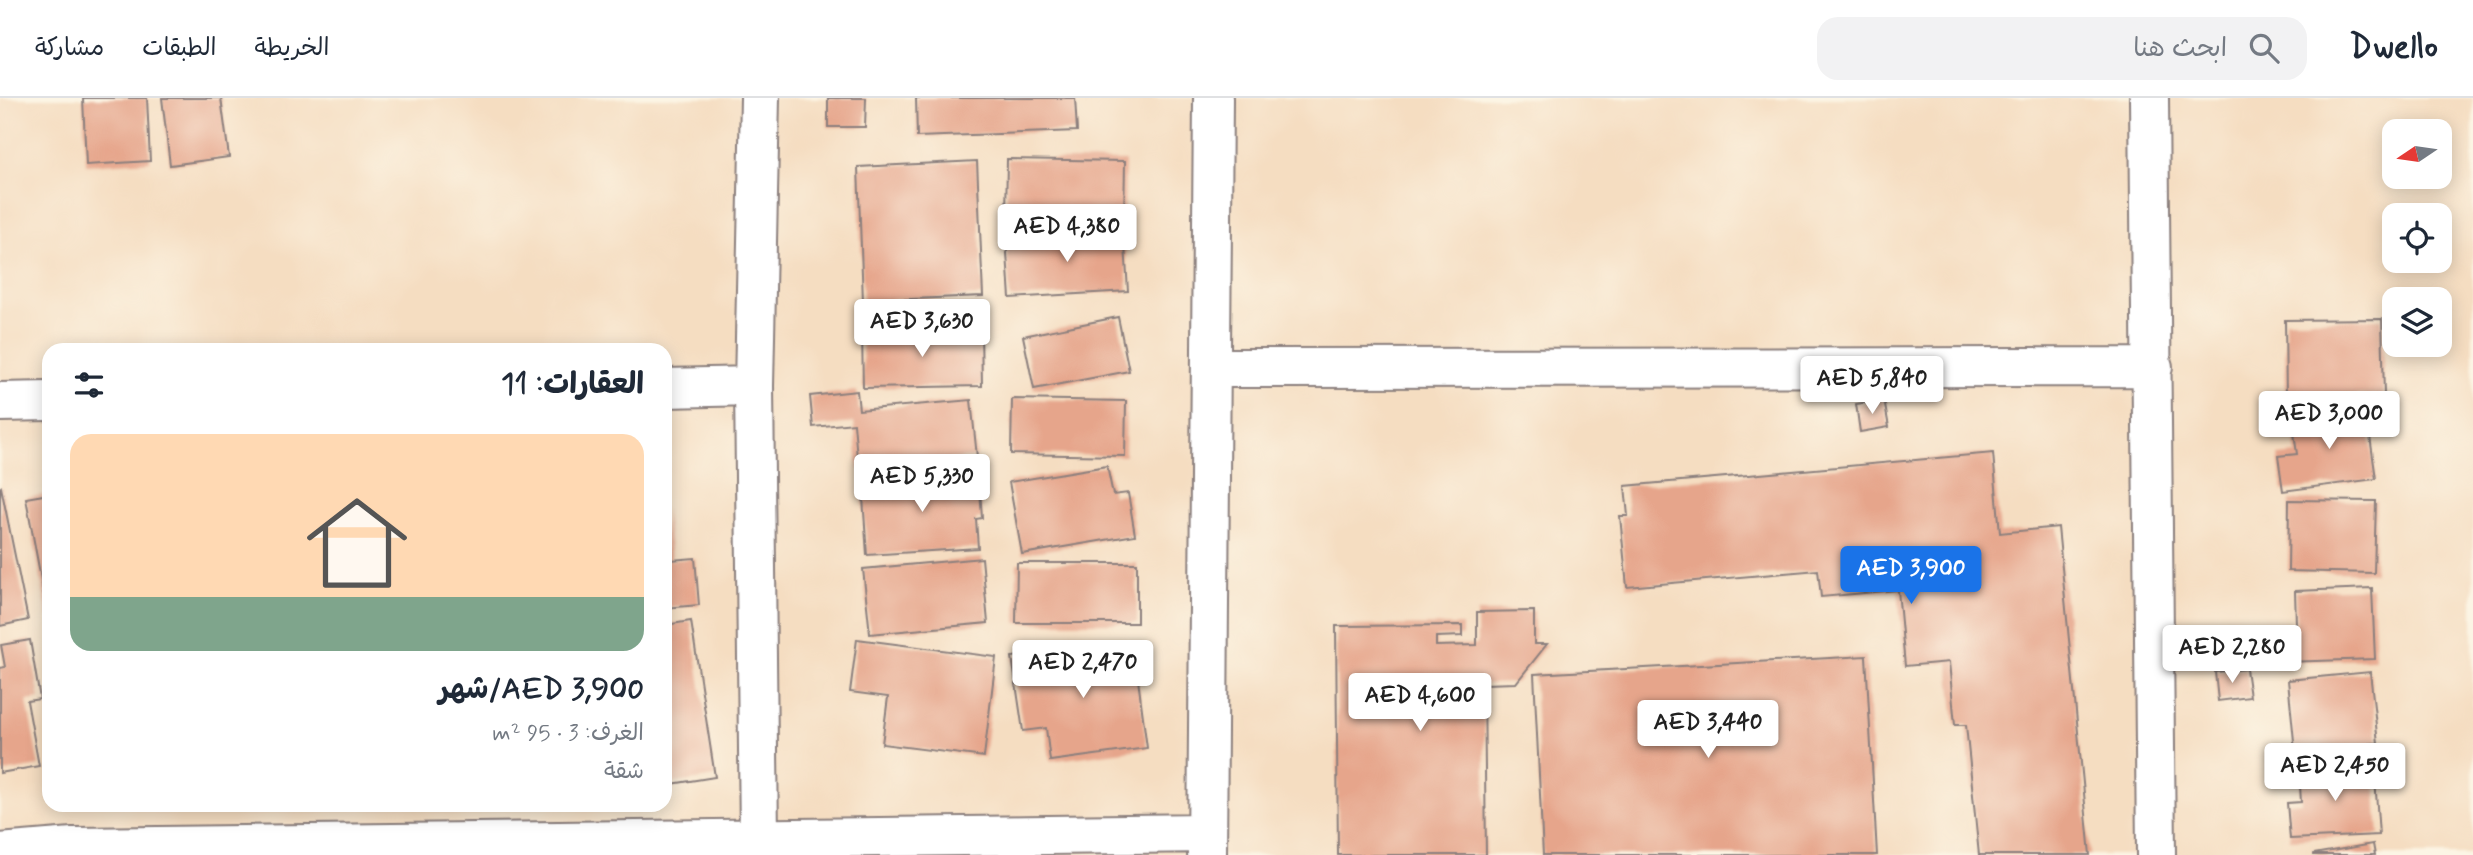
<!DOCTYPE html>
<html lang="ar">
<head>
<meta charset="utf-8">
<style>
	body { margin:0; font-family:Mynerve,"Playpen Sans Arabic",sans-serif; background:#f2f2f3; color:#1f2937; direction:rtl; height:100vh; display:flex; flex-direction:column; font-size:26px; white-space:nowrap }
	* { box-sizing:border-box; margin:0 }
	p { font-size:23px; color:#747a83 }
	.icon { flex:none; width:38px; height:38px; fill:none; stroke:currentColor; stroke-width:2; stroke-linecap:round; stroke-linejoin:round }
	.map { position:relative; flex:1; overflow:hidden; direction:ltr }
	.details { position:absolute; left:42px; top:245px; width:630px; height:469px; display:flex; flex-direction:column; background:#fff; border-radius:21px; box-shadow:0 4px 18px #0003; direction:rtl }
	.details>* { flex:none }
	.needle { width:46px; rotate:257deg }
	.controls { position:absolute; left:2382px; top:21px; display:grid; gap:14px }
	.controls a { display:grid; place-items:center; width:70px; height:70px; border-radius:14px; background:#fff; box-shadow:0 4px 18px #0003; font-size:35px }
	.price { position:absolute; translate:-50% -60px; padding:0 16px; border-radius:7px; background:#fff; color:#222; font-size:23px; line-height:46px; filter:drop-shadow(0 2px 4px #0008) }
	.price::after { content:''; position:absolute; left:50%; top:42px; width:21px; height:16px; margin-left:-10px; background:inherit; clip-path:polygon(0 0,100% 0,50% 100%) }
	.price.current { background:#1a73e8; color:#fff }
	ul { padding:0; list-style:none }
	li { display:grid; align-content:center; gap:14px; height:371px; padding:0 28px }
	li span { display:grid; place-items:center; height:217px; border-radius:21px; color:#555 }
	li>.icon { margin-inline-start:auto }
	span .icon { width:126px; height:126px; fill:#fffc; stroke-width:1 }
	li b { font-size:30px }
	h2 { display:flex; justify-content:space-between; align-items:center; height:84px; padding:0 28px; font-size:30px }
	header { display:flex; align-items:center; gap:42px; box-sizing:border-box; height:98px; padding:0 35px; background:#fff; border-bottom:2px solid #e0e1e3 }
	header strong { font-size:33px }
	nav { display:flex; gap:38px; margin-inline-start:auto; font-size:24px }
	.search { width:490px; height:63px; background:#f2f2f3; display:flex; align-items:center; gap:18px; box-sizing:border-box; padding:0 24px; border-radius:21px; color:#747a83; font-size:26px }
	.map>svg:first-child { display:block }
	.building { fill:#e6a58b }
	.lines { fill:none; stroke-linecap:round; stroke-linejoin:round }
	.street-casing { stroke:#8c807e; stroke-width:42 }
	.street { stroke:#fff; stroke-width:38 }
</style>
</head>
<body>
<header>
<strong>Dwello</strong>
<div class="search"><svg class="icon" aria-label="search" viewBox="0 0 24 24"><circle cx="10" cy="10" r="6"/><path d="M15 15l6 6"/></svg>ابحث هنا</div>
<nav><a>الخريطة</a><a>الطبقات</a><a>مشاركة</a></nav>
</header>
<div class="map">
<svg width="2473" height="757" viewBox="0 0 2473 757">
	<rect width="100%" height="100%" fill="#fcf5e5"/>
	<filter id="ink" filterUnits="userSpaceOnUse"><feTurbulence type="fractalNoise" baseFrequency=".0143" numOctaves="2"/><feDisplacementMap in="SourceGraphic" scale="14" xChannelSelector="R" yChannelSelector="G"/><feConvolveMatrix kernelMatrix="1 2 1 2 8 2 1 2 1" color-interpolation-filters="sRGB"/></filter>
	<filter id="wash" filterUnits="userSpaceOnUse"><feTurbulence type="fractalNoise" baseFrequency=".00686" numOctaves="4" result="noise"/><feDisplacementMap in="SourceGraphic" scale="28" xChannelSelector="R" yChannelSelector="G"/><feGaussianBlur stdDeviation="1.57" result="paint"/><feColorMatrix in="noise" values="0 0 0 0 0 0 0 0 0 0 0 0 0 0 0 0 0 1.4 0 .05"/><feComposite in="paint" operator="in"/></filter>
	<g filter="url(#wash)">
		<rect width="100%" height="100%" fill="#f5ddc1"/>
		<g id="blocks">
			<path class="building" d="M 83,0 L 147,0 L 150,63 L 86,67 Z
				M 162,0 L 221,0 L 229,59 L 170,67 Z
				M 828,0 L 866,0 L 865,29 L 828,29 Z
				M 916,0 L 1075,0 L 1077,33 L 917,39 Z
				M 1007,61 L 1125,63 L 1124,122 L 1006,119 Z
				M 977,63 L 983,198 L 863,203 L 858,69 Z
				M 1124,132 L 1128,193 L 1010,200 L 1006,140 Z
				M 1118,219 L 1129,273 L 1034,291 L 1023,238 Z
				M 2382,221 L 2384,297 L 2286,299 L 2285,222 Z
				M 981,232 L 982,288 L 863,290 L 862,233 Z
				M 857,293 L 859,312 L 971,302 L 977,359 L 858,371 L 854,325 L 813,329 L 810,298 Z
				M 1012,301 L 1126,303 L 1125,358 L 1011,356 Z
				M 1884,302 L 1889,329 L 1860,334 L 1856,306 Z
				M 2366,310 L 2376,381 L 2283,393 L 2278,358 L 2297,356 L 2292,320 Z
				M 1993,355 L 2000,435 L 2058,429 L 2090,757 L 1979,757 L 1966,627 L 1955,627 L 1949,564 L 1905,568 L 1898,492 L 1821,499 L 1818,472 L 1627,489 L 1620,418 L 1628,418 L 1625,388 Z
				M 1107,368 L 1113,397 L 1128,395 L 1135,437 L 1022,456 L 1009,384 Z
				M 979,376 L 982,420 L 976,421 L 978,450 L 867,457 L 862,385 Z
				M 1,389 L 28,522 L 0,528 L 0,390 Z
				M 49,396 L 49,519 L 48,519 L 26,400 Z
				M 2289,402 L 2376,403 L 2374,475 L 2288,473 Z
				M 665,409 L 671,462 L 695,460 L 699,507 L 665,510 Z
				M 982,460 L 988,525 L 870,536 L 863,471 Z
				M 1017,465 L 1137,465 L 1137,525 L 1016,525 Z
				M 2372,490 L 2375,561 L 2285,564 L 2283,527 L 2296,526 L 2295,493 Z
				M 1534,513 L 1534,546 L 1547,546 L 1516,585 L 1484,586 L 1486,757 L 1338,757 L 1336,528 L 1462,527 L 1462,538 L 1436,539 L 1436,548 L 1477,547 L 1477,514 Z
				M 691,523 L 715,679 L 665,687 L 665,527 Z
				M 857,541 L 996,559 L 984,659 L 882,646 L 888,599 L 850,594 Z
				M 30,542 L 40,601 L 27,603 L 39,668 L 0,675 L 0,570 L 5,569 L 1,547 Z
				M 1133,543 L 1147,650 L 1050,663 L 1046,630 L 1023,633 L 1012,559 Z
				M 1866,558 L 1877,757 L 1543,757 L 1534,576 Z
				M 2246,571 L 2250,599 L 2218,603 L 2215,574 Z
				M 2370,574 L 2378,645 L 2295,653 L 2288,582 Z
				M 2374,666 L 2379,737 L 2290,741 L 2287,705 L 2301,704 L 2299,670 Z
				M 2373,746 L 2375,757 L 2313,757 L 2313,756 Z"/>
		</g>
	</g>
	<g filter="url(#ink)">
		<use href="#blocks" fill-opacity="0" stroke="#8c807e" stroke-width="2"/>
		<g class="lines">
			<defs>
				<path id="street" d="M 2149,0 L 2156,757
					M 1212,270 L 2153,269
					M 754,288 L 760,0
					M 665,290 L 754,288 L 759,740
					M 0,304 L 49,303
					M 0,755 L 73,749 L 1207,735
					M 1207,757 L 1213,0"/>
			</defs>
			<use href="#street" class="street-casing"/>
			<use href="#street" class="street"/>
		</g>
	</g>
</svg>
<div class="controls">
<a><svg class="needle" viewBox="-14 -14 28 28"><path d="M0-13l5 13h-10z" fill="#e53935"/><path d="M0 13l5-13h-10z" fill="#747a83"/></svg></a>
<a><svg class="icon" aria-label="locate" viewBox="0 0 24 24"><circle cx="12" cy="12" r="6"/><path d="M12 2v4M12 18v4M2 12h4M18 12h4"/></svg></a>
<a><svg class="icon" aria-label="layers" viewBox="0 0 24 24"><path d="M12 4l9 5-9 5-9-5zM3 14l9 5 9-5"/></svg></a>
</div>
<b class="price" style="left:1067px;top:166px">AED 4,380</b>
<b class="price" style="left:922px;top:261px">AED 3,630</b>
<b class="price" style="left:1872px;top:318px">AED 5,840</b>
<b class="price" style="left:2329px;top:353px">AED 3,000</b>
<b class="price" style="left:922px;top:416px">AED 5,330</b>
<b class="price current" style="left:1911px;top:508px">AED 3,900</b>
<b class="price" style="left:2232px;top:587px">AED 2,280</b>
<b class="price" style="left:1083px;top:602px">AED 2,470</b>
<b class="price" style="left:1420px;top:635px">AED 4,600</b>
<b class="price" style="left:1708px;top:662px">AED 3,440</b>
<b class="price" style="left:2335px;top:705px">AED 2,450</b>
<section class="details">
<h2>العقارات: 11<svg class="icon" aria-label="filters" viewBox="0 0 24 24"><path d="M4 7h16M4 17h16"/><circle cx="9" cy="7" r="2"/><circle cx="15" cy="17" r="2"/></svg></h2>
<ul>
<li><span style="background:linear-gradient(#ffd9b3 75%,#7fa58c 0)"><svg class="icon" aria-label="home" viewBox="0 0 24 24"><path d="M3 11l9-7 9 7M6 9v11h12V9"/></svg></span><div><b>AED 3,900/شهر</b><p>الغرف: 3 · 95 m²</p><p>شقة</p></div></li>
</ul>
</section>
</div>
</body>
</html>
